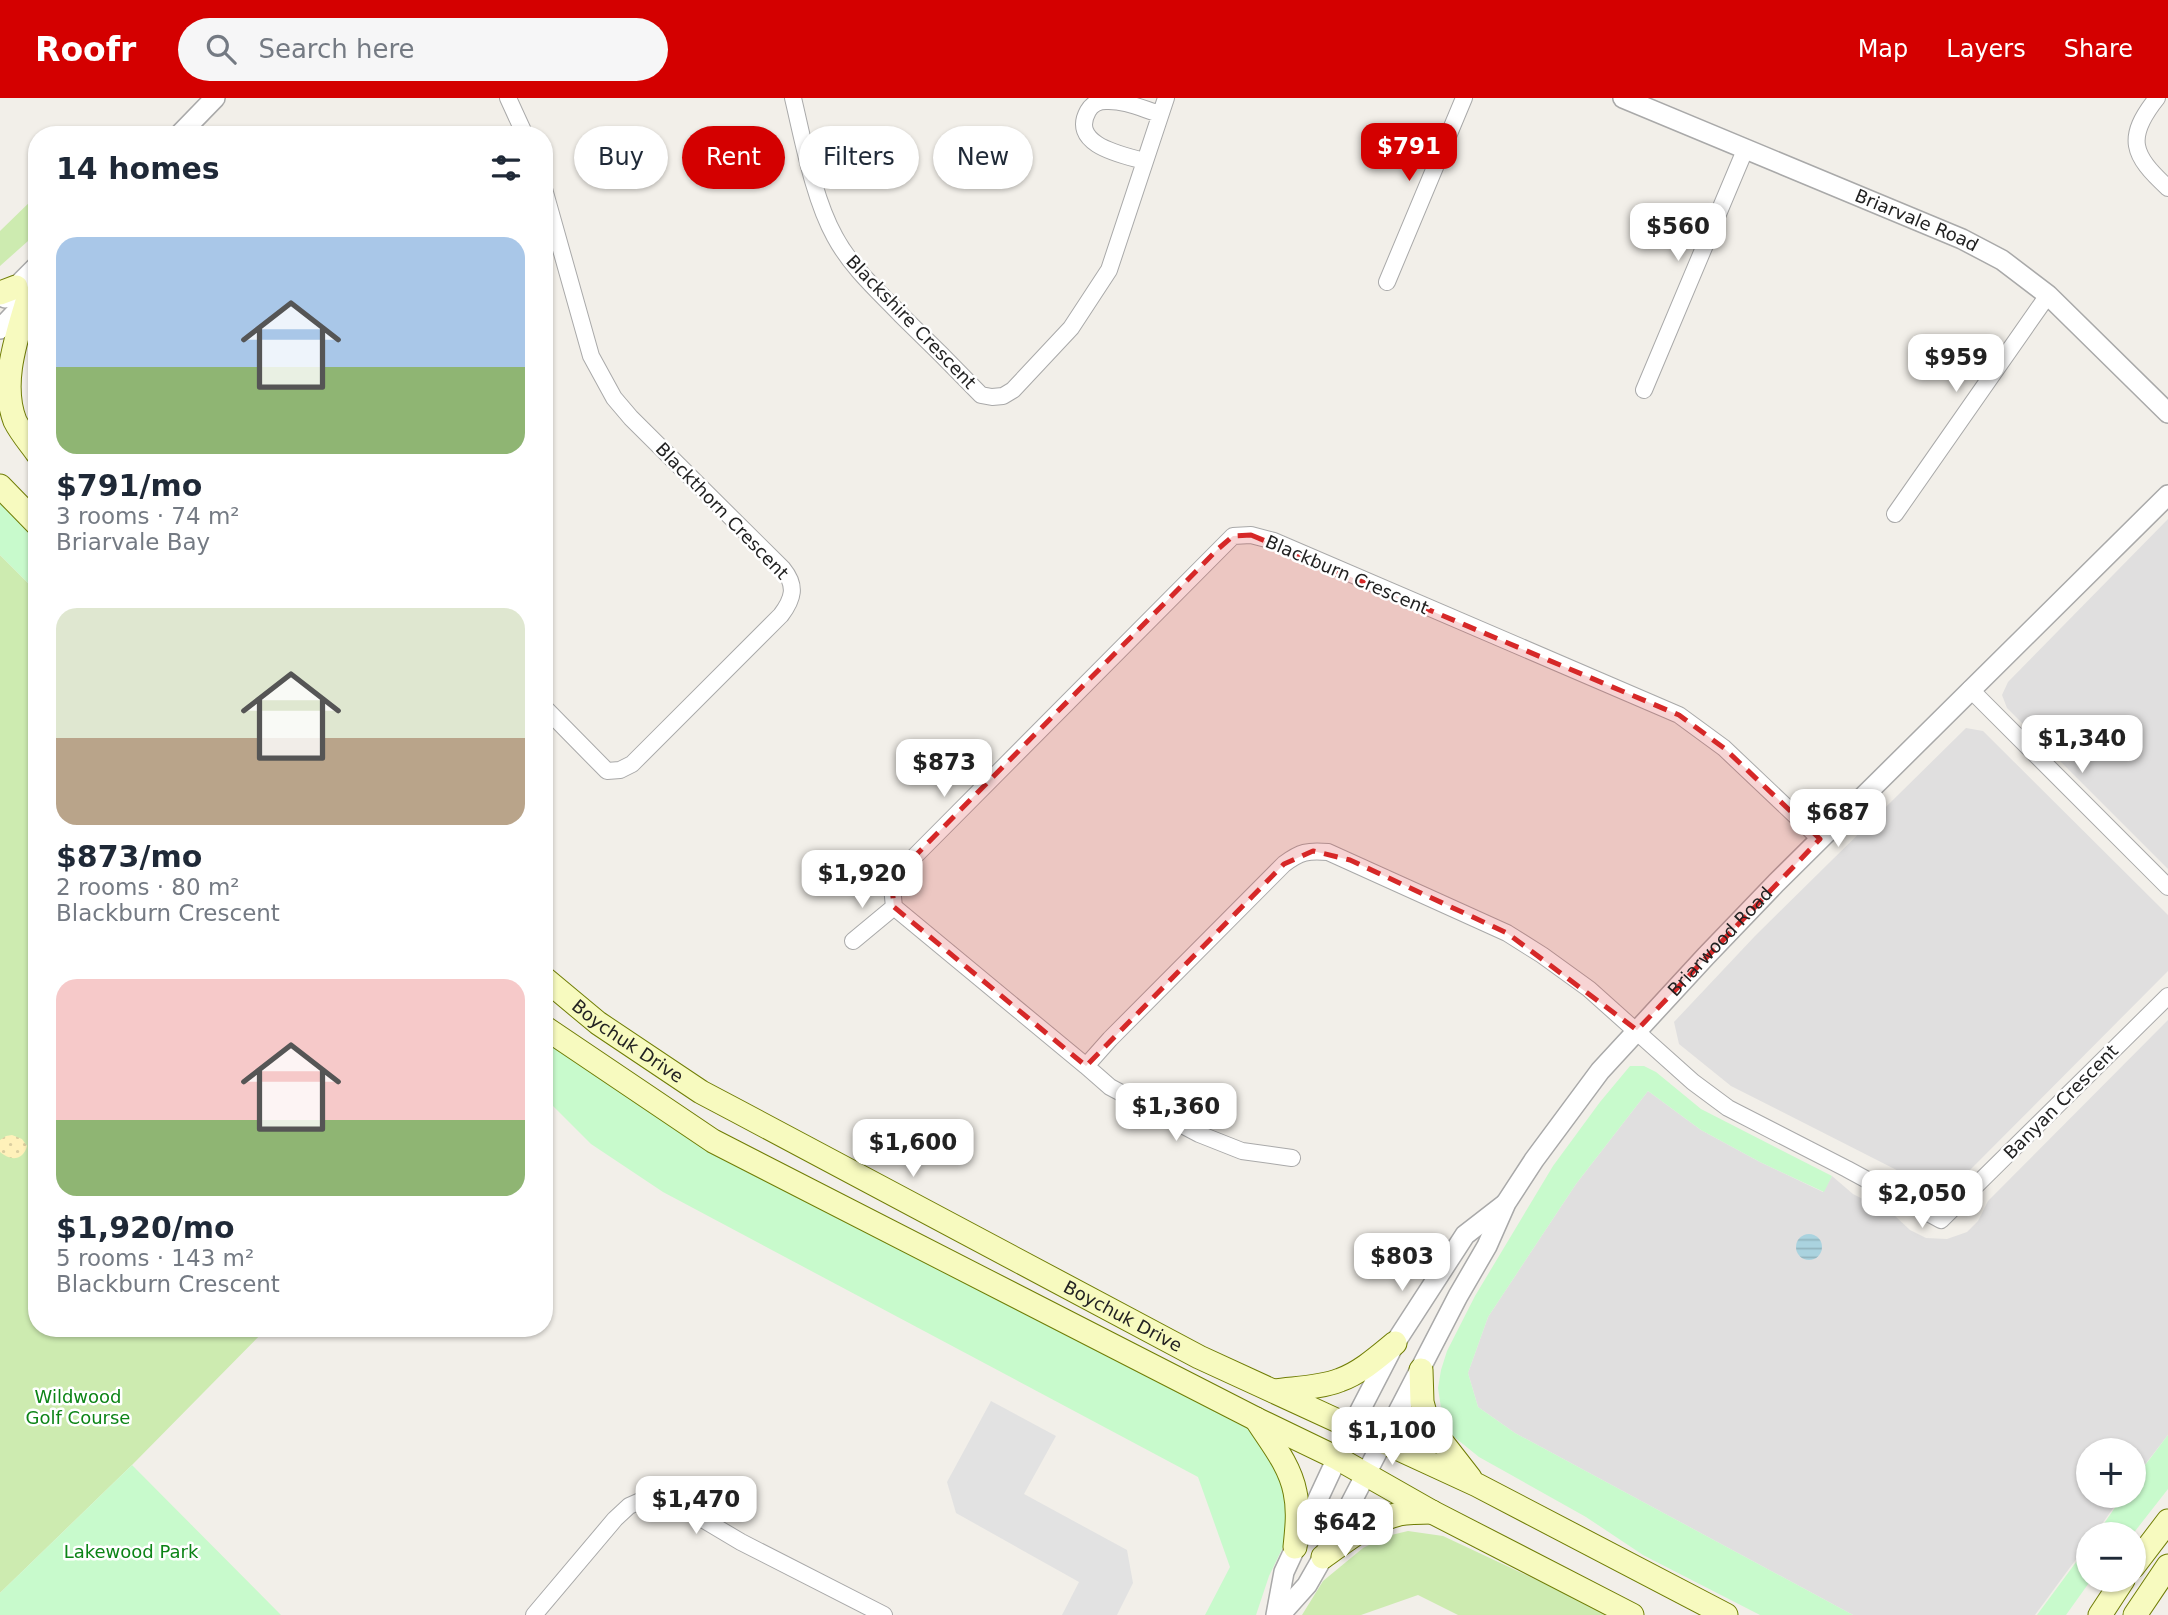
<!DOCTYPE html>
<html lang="en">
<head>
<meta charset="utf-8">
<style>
	body { margin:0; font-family:"DejaVu Sans",sans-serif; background:#f6f6f7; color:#1f2937; height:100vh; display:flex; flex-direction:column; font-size:26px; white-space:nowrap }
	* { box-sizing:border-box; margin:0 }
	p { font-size:23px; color:#747a83 }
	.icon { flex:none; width:38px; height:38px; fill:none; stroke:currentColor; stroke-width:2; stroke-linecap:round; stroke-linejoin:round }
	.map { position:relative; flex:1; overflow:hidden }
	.drawer { position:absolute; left:28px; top:28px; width:525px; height:1211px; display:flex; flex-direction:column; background:#fff; border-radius:28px; box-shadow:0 2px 5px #0004 }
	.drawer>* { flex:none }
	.top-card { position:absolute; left:574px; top:28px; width:665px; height:63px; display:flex; gap:14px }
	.tools { position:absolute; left:2076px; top:1340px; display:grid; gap:14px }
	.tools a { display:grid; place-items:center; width:70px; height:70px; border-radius:50%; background:#fff; box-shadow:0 2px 5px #0004; font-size:35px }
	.price { position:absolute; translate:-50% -60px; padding:0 16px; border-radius:14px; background:#fff; color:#222; font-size:23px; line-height:46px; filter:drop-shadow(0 2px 4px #0008) }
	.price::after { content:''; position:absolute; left:50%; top:42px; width:21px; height:16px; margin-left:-10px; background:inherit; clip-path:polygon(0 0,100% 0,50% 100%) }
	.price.active { background:#d40000; color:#fff }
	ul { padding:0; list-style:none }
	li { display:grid; align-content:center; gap:14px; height:371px; padding:0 28px }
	li span { display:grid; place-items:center; height:217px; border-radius:21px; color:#555 }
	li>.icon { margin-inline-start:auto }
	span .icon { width:126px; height:126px; fill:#fffc; stroke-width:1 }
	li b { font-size:30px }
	h2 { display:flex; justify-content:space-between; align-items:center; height:84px; padding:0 28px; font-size:30px }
	.tag { padding:0 24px; border-radius:32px; background:#fff; box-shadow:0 2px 5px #0004; font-size:24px; line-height:63px }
	.tag.active { background:#d40000; color:#fff }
	header { display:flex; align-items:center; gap:42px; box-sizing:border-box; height:98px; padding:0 35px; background:#d40000; color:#fff }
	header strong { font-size:33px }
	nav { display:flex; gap:38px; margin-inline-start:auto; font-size:24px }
	.search { width:490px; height:63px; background:#f6f6f7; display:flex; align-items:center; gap:18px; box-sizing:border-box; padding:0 24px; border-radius:38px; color:#747a83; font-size:26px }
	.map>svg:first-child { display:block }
	.residential { fill:#e0dfdf }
	.grass { fill:#cdebb0 }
	.sand { fill:url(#sand-dots) }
	.park { fill:#c8facc }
	.parking { fill:#e2e2e2 }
	.water { fill:url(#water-rules) }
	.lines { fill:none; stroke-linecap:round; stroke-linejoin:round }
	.minor-casing { stroke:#a9a9a9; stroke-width:18 }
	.tertiary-casing { stroke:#a9a9a9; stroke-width:22 }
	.secondary-casing { stroke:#707d05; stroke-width:25 }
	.minor { stroke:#fff; stroke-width:16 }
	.tertiary { stroke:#fff; stroke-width:19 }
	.secondary { stroke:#f7fabf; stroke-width:23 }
	.marked { fill:#d62828; fill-opacity:0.2; stroke:#d62828; stroke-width:5; stroke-dasharray:14 9; stroke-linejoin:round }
	.labels { text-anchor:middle; stroke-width:5; stroke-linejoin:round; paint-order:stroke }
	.street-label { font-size:18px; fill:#222; stroke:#fff }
	.park-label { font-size:18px; fill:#0c8416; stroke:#fff }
</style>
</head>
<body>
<header>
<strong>Roofr</strong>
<div class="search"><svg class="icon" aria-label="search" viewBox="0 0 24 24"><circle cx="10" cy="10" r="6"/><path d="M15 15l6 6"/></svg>Search here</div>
<nav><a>Map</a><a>Layers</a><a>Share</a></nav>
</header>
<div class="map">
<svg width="2168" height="1517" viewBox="0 0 2168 1517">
	<defs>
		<pattern id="sand-dots" width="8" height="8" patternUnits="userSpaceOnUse" patternTransform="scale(1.75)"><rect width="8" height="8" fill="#fff1ba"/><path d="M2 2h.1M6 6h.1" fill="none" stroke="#dacea0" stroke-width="1.8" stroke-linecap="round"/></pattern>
		<pattern id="water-rules" width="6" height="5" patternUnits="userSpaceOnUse" patternTransform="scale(1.75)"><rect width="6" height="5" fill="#aad3df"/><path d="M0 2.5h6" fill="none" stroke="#92b5bf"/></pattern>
	</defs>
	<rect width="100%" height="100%" fill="#f2efe9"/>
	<path class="residential" d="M 2168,421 L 2168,771 L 2007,610 L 2002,597 L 2008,584 Z
		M 1966,630 L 1983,633 L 2168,817 L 2168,873 L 1960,1082 L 1952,1089 L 1943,1092 L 1932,1090 L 1731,988 L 1679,946 L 1674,924 L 1755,838 Z
		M 2168,922 L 2168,1337 L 2133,1382 L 2133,1353 L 2088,1353 L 2088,1398 L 2122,1398 L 2094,1437 L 2088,1437 L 2088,1445 L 2035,1517 L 1853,1517 L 1515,1335 L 1478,1309 L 1468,1275 L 1488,1219 L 1576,1086 L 1648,993 L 1701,1032 L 1760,1064 L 1823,1094 L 1832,1078 L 1853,1096 L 1894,1117 L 1910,1132 L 1926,1140 L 1947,1141 L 1967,1134 L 1978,1123 L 1988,1103 Z"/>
	<path class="grass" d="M 37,97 L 37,135 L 0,168 L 0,133 Z
		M 0,457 L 37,494 L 37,1230 L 267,1230 L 132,1367 L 0,1495 Z
		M 1408,1433 L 1443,1438 L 1611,1517 L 1458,1517 L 1418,1497 L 1361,1517 L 1302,1517 L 1323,1483 L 1363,1450 L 1387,1438 Z"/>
	<path class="sand" d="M 12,1037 L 22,1041 L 27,1048 C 23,1063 10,1063 0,1054 L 0,1042 L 6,1038 Z"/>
	<path class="park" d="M 0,387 L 37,424 L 37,494 L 0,457 Z
		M 544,929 L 713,1043 L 1256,1321 L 1298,1418 L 1269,1478 L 1256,1517 L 1205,1517 L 1230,1469 L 1198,1379 L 663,1094 L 591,1046 L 544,999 Z
		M 1630,968 L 1644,968 L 1656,974 L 1701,1011 L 1832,1078 L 1824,1094 L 1760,1064 L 1701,1032 L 1648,993 L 1576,1086 L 1488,1219 L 1468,1275 L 1478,1309 L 1515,1335 L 1853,1517 L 1760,1517 L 1643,1457 L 1586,1419 L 1479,1359 L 1453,1338 L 1443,1323 L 1438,1290 L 1441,1272 L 1447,1253 L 1475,1198 L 1553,1068 L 1600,1004 Z
		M 2168,1337 L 2168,1391 L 2132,1437 L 2096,1437 L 2123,1398 L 2133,1398 L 2133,1383 Z
		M 132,1367 L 281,1517 L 0,1517 L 0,1495 Z
		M 2088,1448 L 2088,1482 L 2091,1482 L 2066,1517 L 2037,1517 Z"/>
	<path class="parking" d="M 991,1303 L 1056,1338 L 1024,1396 L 1127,1452 L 1133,1485 L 1117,1517 L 1062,1517 L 1079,1484 L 956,1415 L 947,1384 Z"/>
	<path class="water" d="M1796 1149a13 13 0 1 1 26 0a13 13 0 1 1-26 0Z"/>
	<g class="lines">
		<defs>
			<path id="minor" d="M 508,0 L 525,37
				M 793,0 C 803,42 814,102 835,139 C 851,169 878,193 901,217 C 928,243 955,270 981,297 L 992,299 L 1003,298 L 1013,292 L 1071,230 L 1109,172 L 1166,0
				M 2157,0 C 2125,40 2132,57 2168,90
				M 1144,63 C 1123,57 1069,47 1088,13 C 1092,6 1098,3 1106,3 C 1124,2 1143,11 1160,16
				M 544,91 L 591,258 L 614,300 L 631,320 L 783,471 C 797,488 793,501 781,517 L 632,666 L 620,672 L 607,673 L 544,609
				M 1387,184 L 1464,0
				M 1644,292 L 1745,52
				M 1895,416 L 2048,197
				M 1970,591 L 2168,789
				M 1820,741 L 1724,650 L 1679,617 L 1274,443 L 1251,437 L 1233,438 L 907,766 L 892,789 L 894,809 L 1086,968 L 1110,941 L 1284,766 C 1300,754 1308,752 1328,754 L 1507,835 L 1542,857 L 1589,891 L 1693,984 L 1728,1010 L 1847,1071 L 1941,1122 L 2168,898
				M 853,843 L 894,809
				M 1086,968 L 1110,989 L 1199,1036 L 1242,1053 L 1292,1060
				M 534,1517 L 615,1421 L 629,1408 L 656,1396 L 667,1400 L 741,1444 L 884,1517"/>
			<g id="tertiary">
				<path id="s1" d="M 1623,0 L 1962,141 L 2002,162 L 2048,197 L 2168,315"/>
				<path d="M 179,37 L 215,0"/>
				<path d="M 5,200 L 37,168"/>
				<path d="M 0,231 L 37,192"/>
				<path d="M 1276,1517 L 1284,1474 L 1352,1328 L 1395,1245 L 1465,1137 L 1505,1106"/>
				<path id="s2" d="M 1280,1517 L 1307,1487 L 1323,1459 L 1458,1198 L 1487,1148 L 1506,1105 L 1534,1062 L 1600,973 L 1706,858 L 1776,785 L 2168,397"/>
			</g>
			<g id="secondary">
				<path d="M 0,195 L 16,189"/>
				<path d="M 28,200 C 17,239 0,284 15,323 C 21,335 30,345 37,355"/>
				<path d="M 0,388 L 37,426"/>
				<path id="s3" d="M 544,880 L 598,925 L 701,994 L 737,1013 L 1199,1259 L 1477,1387 L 1726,1517"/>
				<path d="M 544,929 L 713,1043 L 1256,1321 L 1337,1360 L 1432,1414 L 1632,1517"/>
				<path d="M 1421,1272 L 1422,1304 L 1428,1326 L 1470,1380"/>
				<path d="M 1274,1293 C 1295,1290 1320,1290 1340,1282 C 1360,1275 1378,1259 1395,1245"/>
				<path d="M 1256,1321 C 1270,1343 1290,1367 1295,1394 C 1299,1412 1297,1430 1295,1449"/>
				<path d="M 1323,1459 C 1347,1442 1370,1423 1399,1416 C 1410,1414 1422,1414 1432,1414"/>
				<path d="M 2133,1469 L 2168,1423"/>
				<path d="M 2100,1517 L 2123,1482"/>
				<path d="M 2135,1517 L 2168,1468"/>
			</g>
		</defs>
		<use href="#minor" class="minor-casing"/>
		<use href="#tertiary" class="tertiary-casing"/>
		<use href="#secondary" class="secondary-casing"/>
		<use href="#minor" class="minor"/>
		<use href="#tertiary" class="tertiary"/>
		<use href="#secondary" class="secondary"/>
	</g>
	<path class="marked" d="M 1251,437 L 1679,617 L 1724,650 L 1820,741 L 1637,932 L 1507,835 L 1350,762 L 1313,753 L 1284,766 L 1086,968 L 894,809 L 892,789 L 907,766 L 1218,451 L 1233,438 Z"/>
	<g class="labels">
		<g class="street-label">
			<text dy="6" stroke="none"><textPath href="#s1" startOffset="318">Briarvale Road</textPath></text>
			<text transform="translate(911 224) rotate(46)" y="6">Blackshire Crescent</text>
			<text transform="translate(722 413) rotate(46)" y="6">Blackthorn Crescent</text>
			<text transform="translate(1347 477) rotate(23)" y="6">Blackburn Crescent</text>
			<text dy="6" stroke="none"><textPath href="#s2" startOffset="810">Briarwood Road</textPath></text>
			<text dy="6" stroke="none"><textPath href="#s3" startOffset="105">Boychuk Drive</textPath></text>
			<text transform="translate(2061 1004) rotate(-45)" y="6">Banyan Crescent</text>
			<text dy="6" stroke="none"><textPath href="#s3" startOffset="672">Boychuk Drive</textPath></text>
		</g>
		<g class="park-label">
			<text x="78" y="1305">Wildwood<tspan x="78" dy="21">Golf Course</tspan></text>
			<text x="131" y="1460">Lakewood Park</text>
		</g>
	</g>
</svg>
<div class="tools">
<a>+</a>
<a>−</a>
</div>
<b class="price active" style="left:1409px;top:85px">$791</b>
<b class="price" style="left:1678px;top:165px">$560</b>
<b class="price" style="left:1956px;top:296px">$959</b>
<b class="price" style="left:2082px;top:677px">$1,340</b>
<b class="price" style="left:944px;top:701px">$873</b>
<b class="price" style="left:1838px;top:751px">$687</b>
<b class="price" style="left:862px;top:812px">$1,920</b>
<b class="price" style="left:1176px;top:1045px">$1,360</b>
<b class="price" style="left:913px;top:1081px">$1,600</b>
<b class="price" style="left:1922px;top:1132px">$2,050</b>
<b class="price" style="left:1402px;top:1195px">$803</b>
<b class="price" style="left:1392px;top:1369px">$1,100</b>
<b class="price" style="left:696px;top:1438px">$1,470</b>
<b class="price" style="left:1345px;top:1461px">$642</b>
<div class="top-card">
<a class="tag">Buy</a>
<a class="tag active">Rent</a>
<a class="tag">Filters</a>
<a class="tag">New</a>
</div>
<section class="drawer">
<h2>14 homes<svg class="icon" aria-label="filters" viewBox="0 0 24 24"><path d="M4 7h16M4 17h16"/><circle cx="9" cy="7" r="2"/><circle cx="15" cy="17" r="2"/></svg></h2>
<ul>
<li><span style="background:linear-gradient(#a9c7e8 60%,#8fb573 0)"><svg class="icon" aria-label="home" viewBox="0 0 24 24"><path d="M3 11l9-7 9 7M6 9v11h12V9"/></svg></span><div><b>$791/mo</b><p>3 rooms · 74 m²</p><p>Briarvale Bay</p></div></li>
<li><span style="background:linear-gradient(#dfe7d0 60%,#b9a48a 0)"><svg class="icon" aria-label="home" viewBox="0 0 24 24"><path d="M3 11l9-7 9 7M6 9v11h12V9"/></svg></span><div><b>$873/mo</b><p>2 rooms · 80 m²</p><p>Blackburn Crescent</p></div></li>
<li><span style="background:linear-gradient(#f6c9c9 65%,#8fb573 0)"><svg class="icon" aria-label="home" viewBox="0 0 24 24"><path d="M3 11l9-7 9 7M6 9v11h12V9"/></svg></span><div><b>$1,920/mo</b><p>5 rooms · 143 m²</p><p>Blackburn Crescent</p></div></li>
</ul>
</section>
</div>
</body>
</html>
